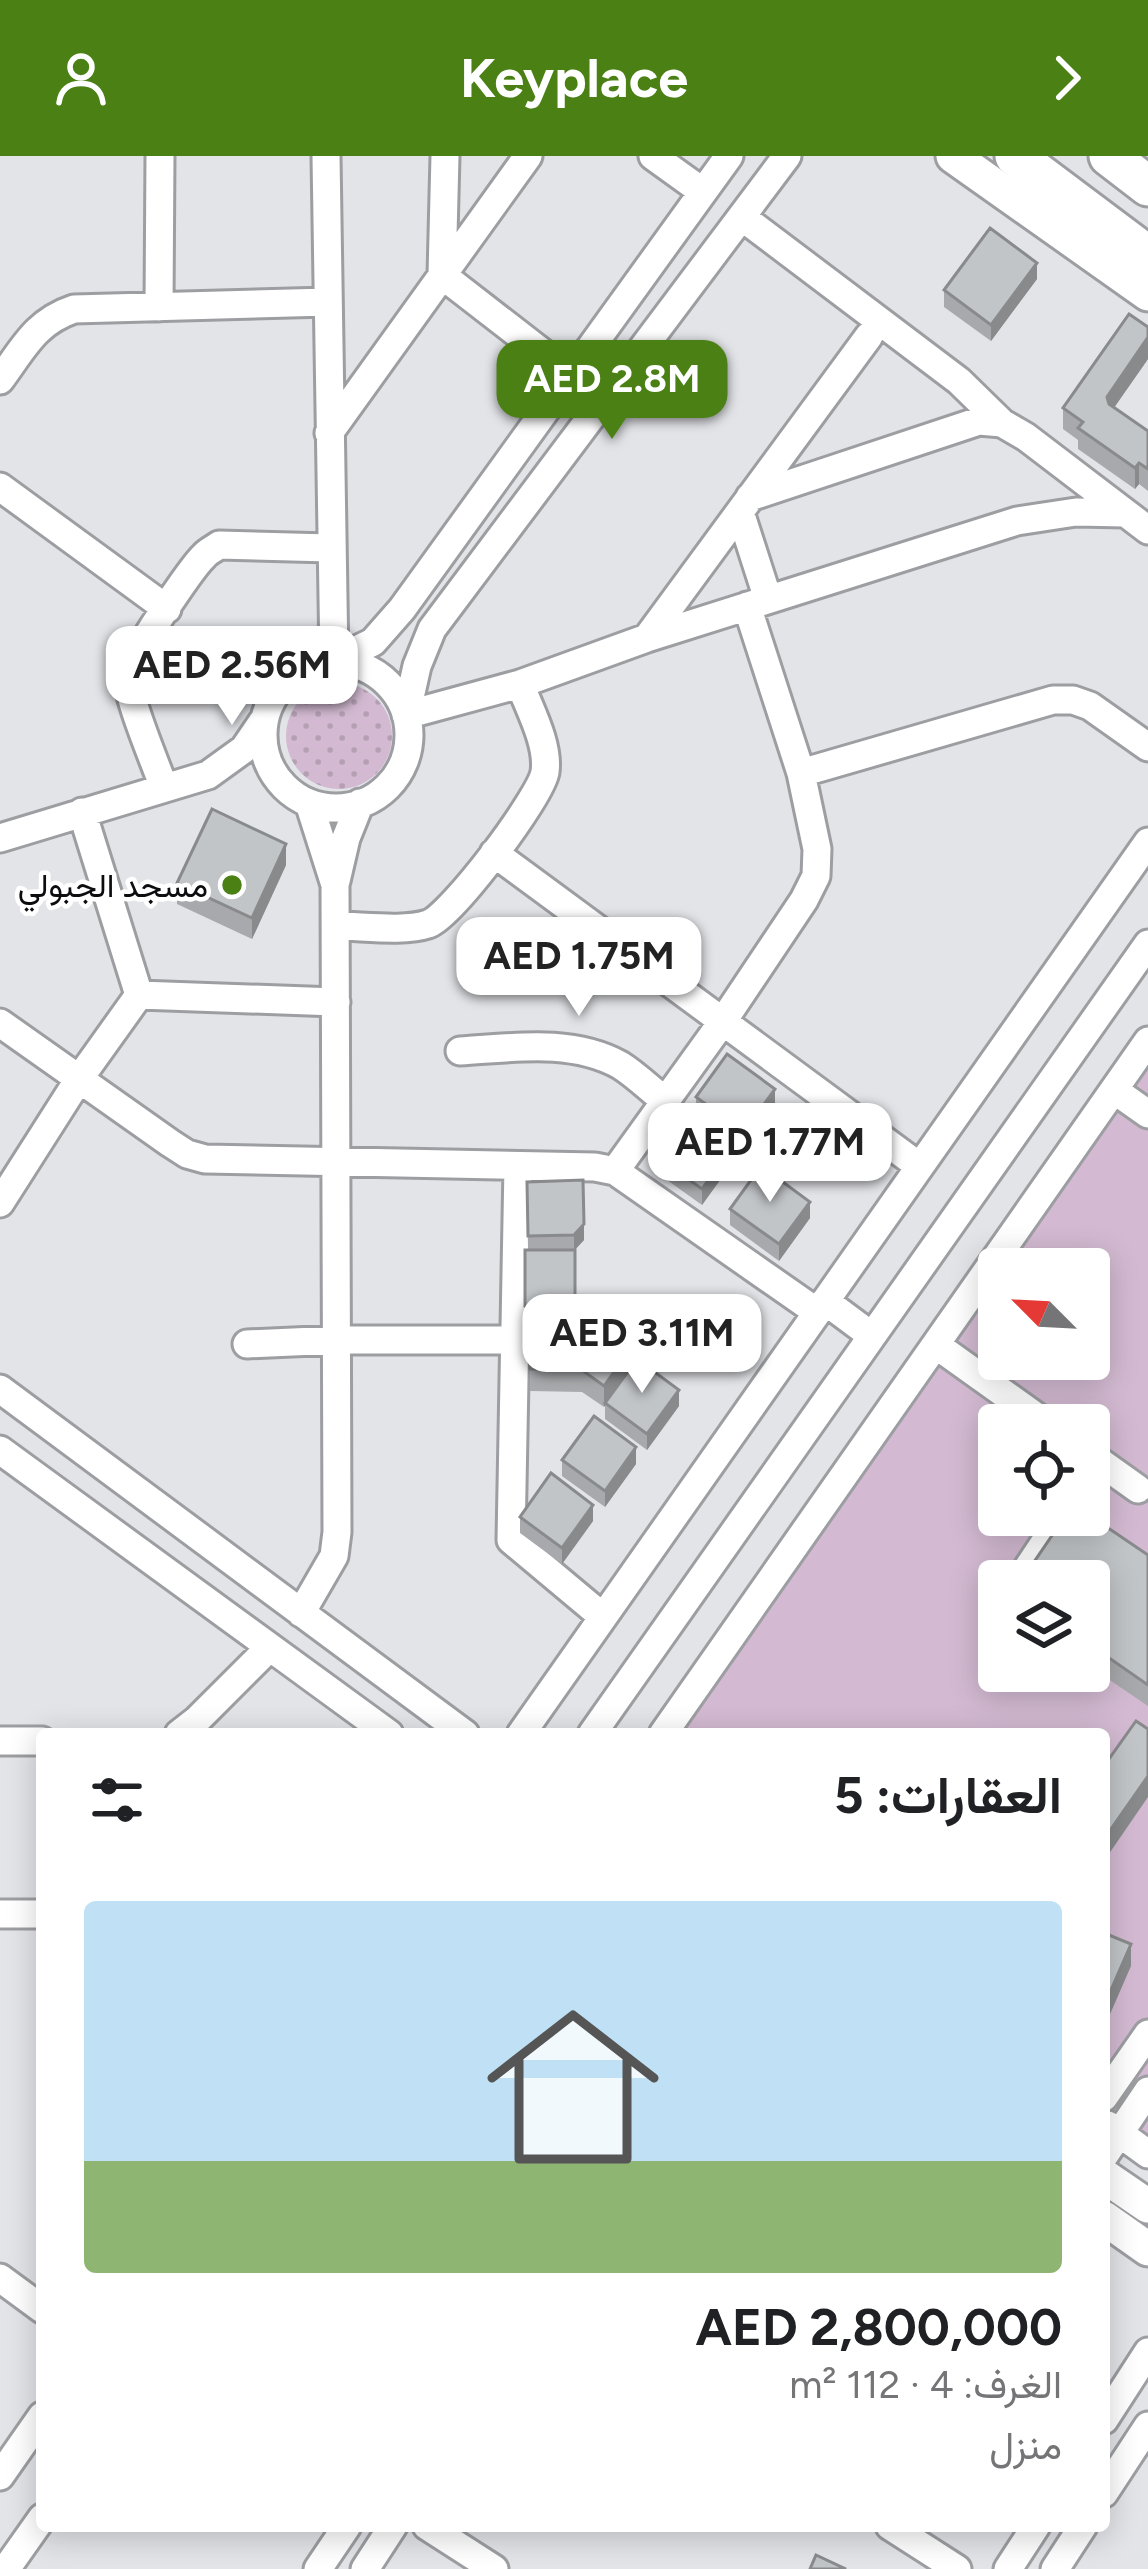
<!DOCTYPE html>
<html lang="ar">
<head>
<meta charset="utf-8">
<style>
	body { margin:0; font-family:Figtree,Vazirmatn,sans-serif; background:#f6f6f6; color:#202124; direction:rtl; height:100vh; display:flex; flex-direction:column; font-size:45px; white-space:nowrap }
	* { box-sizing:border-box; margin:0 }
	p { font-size:39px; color:#757577 }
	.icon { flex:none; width:66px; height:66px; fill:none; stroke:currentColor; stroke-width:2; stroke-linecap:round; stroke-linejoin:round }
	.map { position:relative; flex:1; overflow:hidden; direction:ltr }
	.panel { position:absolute; left:36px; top:1572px; width:1074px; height:804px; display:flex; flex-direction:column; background:#fff; border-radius:12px; box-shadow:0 6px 30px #0003; direction:rtl }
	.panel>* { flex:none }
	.needle { width:78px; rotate:294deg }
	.fabs { position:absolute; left:978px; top:1092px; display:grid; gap:24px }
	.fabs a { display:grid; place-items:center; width:132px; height:132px; border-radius:12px; background:#fff; box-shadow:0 6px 30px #0003; font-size:60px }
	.price { position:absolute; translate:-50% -102px; padding:0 27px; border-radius:24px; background:#fff; color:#222; font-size:39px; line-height:78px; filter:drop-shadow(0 3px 6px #0008) }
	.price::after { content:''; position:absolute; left:50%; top:72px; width:36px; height:27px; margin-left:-18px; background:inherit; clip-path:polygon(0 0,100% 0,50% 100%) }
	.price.active { background:#4b8015; color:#fff }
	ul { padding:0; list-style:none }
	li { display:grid; align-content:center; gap:24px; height:636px; padding:0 48px }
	li span { display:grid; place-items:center; height:372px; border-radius:12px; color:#555 }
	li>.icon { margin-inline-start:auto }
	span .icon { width:216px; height:216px; fill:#fffc; stroke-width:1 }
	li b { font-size:51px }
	h2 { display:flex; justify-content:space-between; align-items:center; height:144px; padding:0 48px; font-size:51px }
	header { display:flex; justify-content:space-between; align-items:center; height:156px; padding:0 48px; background:#4b8015; color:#fff; font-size:54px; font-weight:700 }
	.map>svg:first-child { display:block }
	.grass { fill:url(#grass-dots) }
	.park { fill:#d3bad2; fill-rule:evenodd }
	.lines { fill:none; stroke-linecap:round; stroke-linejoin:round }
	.minor-casing { stroke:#9d9ea2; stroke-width:33 }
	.major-casing { stroke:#9d9ea2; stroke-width:39 }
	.highway-casing { stroke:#9d9ea2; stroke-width:45 }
	.minor { stroke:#fff; stroke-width:27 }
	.major { stroke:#fff; stroke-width:33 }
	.highway { stroke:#fff; stroke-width:39 }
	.wall { fill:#a7a9ac }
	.shaded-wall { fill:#888a8c }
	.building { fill:#c2c5c8; stroke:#888a8c; stroke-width:3 }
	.poi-dot { fill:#4b8015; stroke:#fff; stroke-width:4.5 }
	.labels { text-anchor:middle; stroke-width:9; stroke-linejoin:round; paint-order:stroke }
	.poi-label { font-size:33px; fill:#0d0d0f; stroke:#fff; text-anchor:end }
</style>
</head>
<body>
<header><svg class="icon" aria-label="forward" viewBox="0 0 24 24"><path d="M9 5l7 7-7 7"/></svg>Keyplace<svg class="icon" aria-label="person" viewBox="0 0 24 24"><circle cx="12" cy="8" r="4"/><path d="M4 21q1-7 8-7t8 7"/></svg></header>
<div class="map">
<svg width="1148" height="2413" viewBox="0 0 1148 2413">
	<defs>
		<pattern id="grass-dots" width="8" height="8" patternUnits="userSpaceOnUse" patternTransform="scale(3)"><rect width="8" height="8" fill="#d3bad2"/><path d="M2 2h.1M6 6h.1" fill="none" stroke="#b49fb3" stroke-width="1.8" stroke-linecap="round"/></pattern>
	</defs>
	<rect width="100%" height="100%" fill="#e3e4e8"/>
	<path class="grass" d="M286 580a53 53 0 1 1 106 0a53 53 0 1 1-106 0Z"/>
	<path class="park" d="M 1148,870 L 1148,2014 L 1104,1984 L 1104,1578 L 647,1578 ZM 999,1113 L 1089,1113 L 1089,1203 L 999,1203 ZM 999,1269 L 1089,1269 L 1089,1359 L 999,1359 ZM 999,1425 L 1089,1425 L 1089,1515 L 999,1515 Z"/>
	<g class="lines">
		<defs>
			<path id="minor" d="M 326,0 L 334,505 L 373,486 L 402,453 L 729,0
				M 445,0 L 442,119 L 571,219
				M 653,0 L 703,36
				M 787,0 L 432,473 L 417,510 L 406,559 L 520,528 L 647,482 L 1017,365 L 1076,356 L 1125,357
				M 742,61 L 959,225 L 1002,267
				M 159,151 L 160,0
				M 0,224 C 23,193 35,166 74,153 L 328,146
				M 329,277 L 528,0
				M 0,331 L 167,453
				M 750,341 L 979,265 L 1002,267 L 1026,281 L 1148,374
				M 740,356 L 768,443
				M 647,482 L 869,180
				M263 579a73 73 0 1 1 146 0a73 73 0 1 1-146 0Z
				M 801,617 L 1053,544 L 1073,544 L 1090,550 L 1148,591
				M 164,632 C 156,608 125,538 128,517 C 129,504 192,411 204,400 C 208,395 214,393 219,389 L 330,392
				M 82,656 L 139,839
				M 0,682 L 208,619 L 244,593 L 263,565
				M 494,697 L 919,1010
				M 336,725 L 346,682 L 360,647
				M 336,770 C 362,770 404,776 428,768 C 451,761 541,641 545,616 C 549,589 530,554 520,528
				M 139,839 L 336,846
				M 0,867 L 170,987 L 187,998 L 205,1003 L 595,1011 L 615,1015 L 817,1156
				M 460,895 C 512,892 571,882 620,909 C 636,919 650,933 665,945
				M 1114,934 L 1148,958
				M 518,1010 L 511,1384 L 603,1461
				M 615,1015 L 723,865 L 804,744 L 816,720 L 817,693 L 801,617 L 747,450
				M 0,1047 L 79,923 L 139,839
				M 825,1145 L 872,1180
				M 247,1188 L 337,1184 L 515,1184
				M 936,1189 L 1048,1269
				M 0,1233 L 465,1578
				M 0,1294 L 389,1578
				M 1089,1298 L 1138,1333
				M 1019,1425 L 1063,1359
				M 301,1457 L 334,1400 L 337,1376 L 335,729 L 309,647
				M 179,1578 L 197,1564 L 270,1491
				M 521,1578 L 1148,686
				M 592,1578 L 1148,788
				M 663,1578 L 1148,885
				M 0,1585 L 42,1585
				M 0,1758 L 42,1758
				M 1104,1941 L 1148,1878
				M 1108,1969 L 1148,1998
				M 1104,2000 L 1148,1935
				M 0,2122 L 42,2153
				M 1104,2264 L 1148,2196
				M 0,2320 L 42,2260
				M 1104,2337 L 1148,2270
				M 427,2370 L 494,2413
				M 890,2370 L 957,2413
				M 6,2413 L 42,2362
				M 318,2413 L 347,2370
				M 365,2413 L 393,2370
				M 1008,2413 L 1036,2370
				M 1055,2413 L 1083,2370"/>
			<path id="major" d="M 953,0 L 1148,138
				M 1104,2020 L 1148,2050
				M 1104,2062 L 1148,2093"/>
			<path id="highway" d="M 1015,0 L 1148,100
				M 1109,0 L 1148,30"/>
		</defs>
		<use href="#minor" class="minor-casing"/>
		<use href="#major" class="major-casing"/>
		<use href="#highway" class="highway-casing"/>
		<use href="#minor" class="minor"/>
		<use href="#major" class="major"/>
		<use href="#highway" class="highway"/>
	</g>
	<path class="wall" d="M 1037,123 L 991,185 L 944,151 L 944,134 Z
		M 1148,171 L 1148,203 L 1114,251 L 1148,275 L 1148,335 L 1139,328 L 1135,333 L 1078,293 L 1078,284 L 1063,273 L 1063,252 Z
		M 286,709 L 252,783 L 177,748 L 177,727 Z
		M 696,941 L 775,950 L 744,993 L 696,957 Z
		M 653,998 L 733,1006 L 702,1049 L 653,1014 Z
		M 527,1026 L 584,1084 L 574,1094 L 575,1158 L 631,1211 L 679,1250 L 647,1294 L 605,1263 L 605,1249 L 604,1251 L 582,1236 L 530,1235 L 531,1167 L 525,1167 L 525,1094 L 528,1094 Z
		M 730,1053 L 810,1062 L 779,1105 L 730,1069 Z
		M 562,1304 L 636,1308 L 605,1351 L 562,1320 Z
		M 520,1361 L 593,1365 L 562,1408 L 520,1377 Z
		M 1148,1399 L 1148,1550 L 1089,1510 L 1089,1425 Z"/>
	<path class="shaded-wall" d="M 1037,107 L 1037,123 L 991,185 L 991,169 Z
		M 1148,181 L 1148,203 L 1107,262 L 1107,241 Z
		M 1139,307 L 1139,328 L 1135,333 L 1135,312 Z
		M 286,688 L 286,709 L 252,783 L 252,762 Z
		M 775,933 L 775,950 L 744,993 L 744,976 Z
		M 733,990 L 733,1006 L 702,1049 L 702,1033 Z
		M 810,1046 L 810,1062 L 779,1105 L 779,1088 Z
		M 584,1068 L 584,1084 L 574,1095 L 574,1079 Z
		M 631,1192 L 631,1214 L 604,1251 L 604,1230 Z
		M 679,1234 L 679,1250 L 647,1294 L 647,1278 Z
		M 636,1291 L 636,1308 L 605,1351 L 605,1335 Z
		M 593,1349 L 593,1365 L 562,1408 L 562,1392 Z
		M 1148,1620 L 1148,1641 L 1104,1705 L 1104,1683 Z
		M 1131,1788 L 1131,1810 L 1104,1872 L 1104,1850 Z"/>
	<path class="building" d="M 990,72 L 1037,107 L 991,169 L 944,134 Z
		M 1129,158 L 1148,171 L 1148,181 L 1107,241 L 1109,248 L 1148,275 L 1148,313 L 1139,307 L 1135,312 L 1078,272 L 1083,266 L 1063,252 Z
		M 212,653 L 286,688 L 252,762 L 177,727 Z
		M 727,898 L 775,933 L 744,976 L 696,941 Z
		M 684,955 L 733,990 L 702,1033 L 653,998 Z
		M 761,1010 L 810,1046 L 779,1088 L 730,1053 Z
		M 583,1024 L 584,1068 L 574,1079 L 528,1080 L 527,1026 Z
		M 525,1094 L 575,1094 L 575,1150 L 525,1150 Z
		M 531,1157 L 584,1158 L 631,1192 L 604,1230 L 582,1214 L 530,1213 Z
		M 637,1203 L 679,1234 L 647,1278 L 605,1247 Z
		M 594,1260 L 636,1291 L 605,1335 L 562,1304 Z
		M 551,1317 L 593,1349 L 562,1392 L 520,1361 Z
		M 1066,1359 L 1089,1359 L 1148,1399 L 1148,1529 L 1089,1488 L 1089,1425 L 1021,1425 Z
		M 1136,1565 L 1148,1573 L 1148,1620 L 1104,1683 L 1104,1610 Z
		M 1104,1777 L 1131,1788 L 1104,1850 Z
		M 816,2399 L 846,2413 L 810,2413 Z"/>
	<circle class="poi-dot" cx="232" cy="729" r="12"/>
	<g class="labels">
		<g class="poi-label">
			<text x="208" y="741">مسجد الجبولي</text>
		</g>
	</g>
</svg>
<div class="fabs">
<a><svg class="needle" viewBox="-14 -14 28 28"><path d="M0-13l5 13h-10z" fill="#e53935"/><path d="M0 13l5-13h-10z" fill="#757577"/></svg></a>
<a><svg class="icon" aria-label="locate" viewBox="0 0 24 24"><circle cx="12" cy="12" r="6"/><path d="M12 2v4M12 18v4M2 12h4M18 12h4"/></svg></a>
<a><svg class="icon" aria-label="layers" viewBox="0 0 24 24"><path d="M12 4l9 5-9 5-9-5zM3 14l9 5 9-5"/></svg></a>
</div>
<b class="price active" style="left:612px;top:286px">AED 2.8M</b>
<b class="price" style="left:232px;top:572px">AED 2.56M</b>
<b class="price" style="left:579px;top:863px">AED 1.75M</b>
<b class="price" style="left:770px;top:1049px">AED 1.77M</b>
<b class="price" style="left:642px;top:1240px">AED 3.11M</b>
<section class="panel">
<h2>العقارات: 5<svg class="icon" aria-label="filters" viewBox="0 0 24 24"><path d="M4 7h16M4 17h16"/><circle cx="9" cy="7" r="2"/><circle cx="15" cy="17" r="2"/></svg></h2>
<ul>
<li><span style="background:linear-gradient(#bfe0f5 70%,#8fb573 0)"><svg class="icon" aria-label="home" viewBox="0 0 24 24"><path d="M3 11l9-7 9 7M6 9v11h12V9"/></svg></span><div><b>AED 2,800,000</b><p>الغرف: 4 · 112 m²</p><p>منزل</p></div></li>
</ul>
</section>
</div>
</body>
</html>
